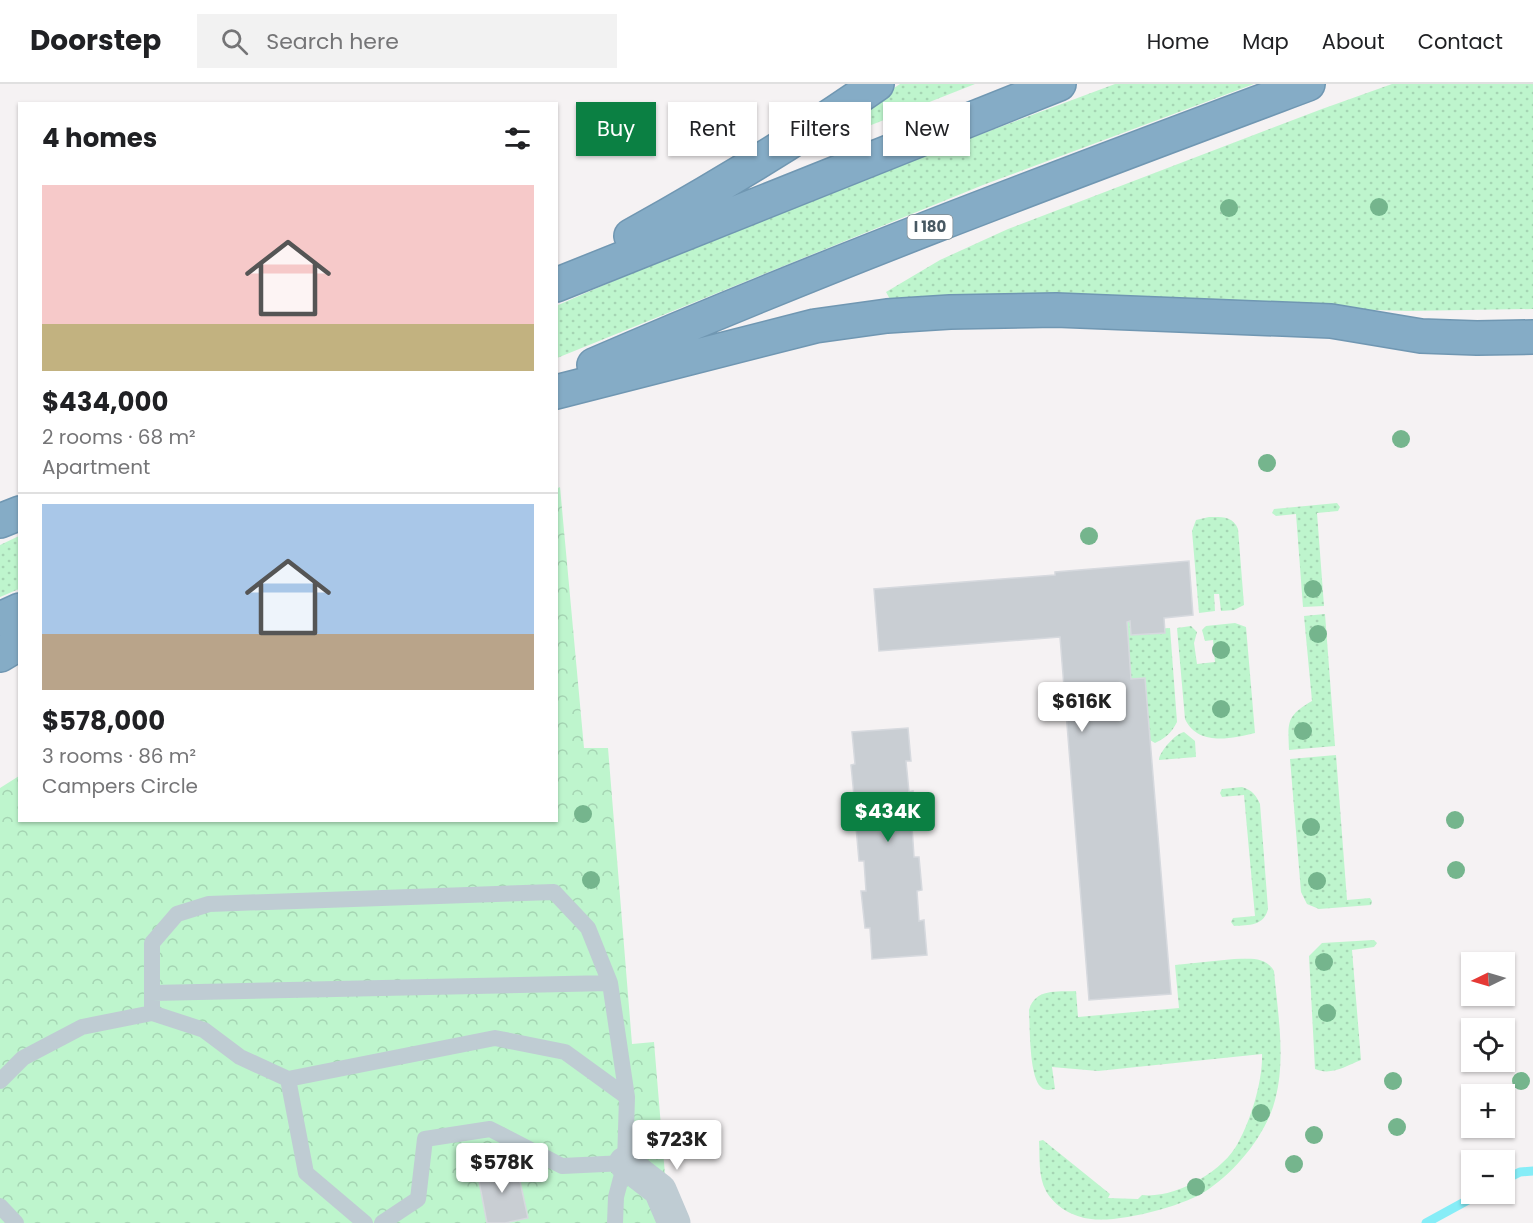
<!DOCTYPE html>
<html lang="en">
<head>
<meta charset="utf-8">
<style>
	body { margin:0; font-family:Poppins,sans-serif; background:#f2f2f2; color:#202124; height:100vh; display:flex; flex-direction:column; font-size:22px; white-space:nowrap }
	* { box-sizing:border-box; margin:0 }
	p { font-size:20px; color:#757577 }
	.icon { flex:none; width:33px; height:33px; fill:none; stroke:currentColor; stroke-width:2; stroke-linecap:round; stroke-linejoin:round }
	.map { position:relative; flex:1; overflow:hidden }
	.drawer { position:absolute; left:18px; top:18px; width:540px; height:720px; display:flex; flex-direction:column; background:#fff; border-radius:0px; box-shadow:0 2px 4px #0004 }
	.drawer>* { flex:none }
	.banner { position:absolute; left:576px; top:18px; width:570px; height:54px; display:flex; gap:12px }
	.needle { width:39px; rotate:265deg }
	.fabs { position:absolute; left:1461px; top:868px; display:grid; gap:12px }
	.fabs a { display:grid; place-items:center; width:54px; height:54px; border-radius:0px; background:#fff; box-shadow:0 2px 4px #0004; font-size:30px }
	.price { position:absolute; translate:-50% -51px; padding:0 14px; border-radius:6px; background:#fff; color:#222; font-size:20px; line-height:39px; filter:drop-shadow(0 2px 3px #0008) }
	.price::after { content:''; position:absolute; left:50%; top:36px; width:18px; height:14px; margin-left:-9px; background:inherit; clip-path:polygon(0 0,100% 0,50% 100%) }
	.price.active { background:#0b8043; color:#fff }
	ul { padding:0; list-style:none }
	li { display:grid; align-content:center; gap:12px; height:318px; padding:0 24px }
	li+li { border-top:2px solid #e0e0e0 }
	li span { display:grid; place-items:center; height:186px; border-radius:0px; color:#555 }
	li>.icon { margin-inline-start:auto }
	span .icon { width:108px; height:108px; fill:#fffc; stroke-width:1 }
	li b { font-size:26px }
	h2 { display:flex; justify-content:space-between; align-items:center; height:72px; padding:0 24px; font-size:26px }
	.pill { padding:0 21px; border-radius:0px; background:#fff; box-shadow:0 2px 4px #0004; font-size:21px; line-height:54px }
	.pill.active { background:#0b8043; color:#fff }
	header { display:flex; align-items:center; gap:36px; box-sizing:border-box; height:84px; padding:0 30px; background:#fff; border-bottom:2px solid #e0e0e0 }
	header strong { font-size:28px }
	nav { display:flex; gap:33px; margin-inline-start:auto; font-size:21px }
	.search { width:420px; height:54px; background:#f2f2f2; display:flex; align-items:center; gap:15px; box-sizing:border-box; padding:0 21px; border-radius:0px; color:#757577; font-size:22px }
	.map>svg:first-child { display:block }
	.grass { fill:url(#grass-dots) }
	.park { fill:url(#park-crowns) }
	.lines { fill:none; stroke-linecap:round; stroke-linejoin:round }
	.stream { stroke:#86edf7; stroke-width:9 }
	.building { fill:#c9ced3; stroke:#d6d9de; stroke-width:1.5 }
	.motorway-casing { stroke:#7097b2; stroke-width:36 }
	.service { stroke:#bfccd3; stroke-width:16 }
	.minor { stroke:#bfccd3; stroke-width:33 }
	.motorway { stroke:#85acc6; stroke-width:33 }
	.tree { fill:#75b58d }
	.labels { text-anchor:middle; stroke-width:5; stroke-linejoin:round; paint-order:stroke }
	.shield { fill:#fff; stroke:#7f8b92; stroke-width:1.5 }
	.shield-label { font-size:15px; font-weight:bold; fill:#485963 }
</style>
</head>
<body>
<header>
<strong>Doorstep</strong>
<div class="search"><svg class="icon" aria-label="search" viewBox="0 0 24 24"><circle cx="10" cy="10" r="6"/><path d="M15 15l6 6"/></svg>Search here</div>
<nav><a>Home</a><a>Map</a><a>About</a><a>Contact</a></nav>
</header>
<div class="map">
<svg width="1533" height="1139" viewBox="0 0 1533 1139">
	<defs>
		<pattern id="grass-dots" width="8" height="8" patternUnits="userSpaceOnUse" patternTransform="scale(1.5)"><rect width="8" height="8" fill="#bef5cd"/><path d="M2 2h.1M6 6h.1" fill="none" stroke="#a5d4b3" stroke-width="1.8" stroke-linecap="round"/></pattern>
		<pattern id="park-crowns" width="20" height="18" patternUnits="userSpaceOnUse" patternTransform="scale(1.5)"><rect width="20" height="18" fill="#bef5cd"/><path d="M2 6a3 3 0 1 1 6 0M12 15a3 3 0 1 1 6 0" fill="none" stroke="#a5d4b3"/></pattern>
	</defs>
	<rect width="100%" height="100%" fill="#f5f2f3"/>
	<path class="grass" d="M 900,0 L 975,0 L 813,64 L 818,55 Z
		M 1115,0 L 1254,0 L 983,101 L 557,274 L 556,222 C 739,141 927,70 1115,0 Z
		M 1392,0 L 1533,0 L 1533,225 L 1407,227 L 961,213 L 891,217 L 886,208 L 940,176 L 1008,145 L 1322,25 Z
		M 1337,419 L 1340,423 L 1338,427 L 1317,429 L 1324,522 L 1303,523 L 1296,430 L 1276,432 L 1272,429 L 1274,425 Z
		M 1209,433 C 1222,433 1233,432 1238,445 L 1244,521 L 1234,526 L 1221,527 L 1219,510 L 1214,510 L 1215,527 L 1199,529 L 1192,447 L 1196,436 Z
		M 19,452 L 19,505 L 0,513 L 0,461 Z
		M 1325,530 L 1335,662 L 1289,666 C 1288,638 1286,632 1312,617 L 1304,532 Z
		M 1130,537 L 1131,547 L 1170,544 L 1177,638 C 1172,648 1166,654 1155,659 L 1148,655 L 1142,595 L 1131,595 L 1127,538 Z
		M 1235,539 L 1246,543 L 1255,649 C 1230,655 1198,662 1185,635 L 1177,544 L 1191,542 L 1197,548 L 1194,559 L 1197,580 L 1215,578 L 1213,556 L 1205,557 L 1202,546 L 1206,542 Z
		M 1184,648 L 1195,657 L 1196,673 L 1159,676 C 1159,668 1176,649 1184,648 Z
		M 1336,671 L 1347,816 L 1370,814 L 1372,817 L 1371,821 L 1319,825 L 1307,820 L 1301,808 L 1290,675 Z
		M 1242,703 C 1252,706 1256,711 1260,720 L 1268,825 C 1264,842 1249,841 1234,842 L 1231,838 L 1233,834 L 1255,832 L 1244,711 L 1222,713 L 1220,709 L 1222,705 Z
		M 1374,856 L 1377,859 L 1374,863 L 1352,866 L 1361,976 C 1346,982 1331,992 1315,985 L 1309,872 L 1322,859 Z
		M 1234,875 C 1250,875 1265,872 1274,887 C 1278,932 1287,980 1273,1023 C 1262,1055 1236,1086 1209,1105 C 1186,1122 1119,1139 1091,1135 C 1073,1133 1055,1123 1046,1107 C 1038,1092 1040,1074 1039,1057 L 1043,1056 L 1110,1110 L 1108,1114 L 1138,1115 L 1142,1111 C 1174,1115 1223,1088 1238,1059 C 1251,1036 1263,996 1262,970 L 1098,987 L 1052,983 L 1055,1005 C 1050,1006 1045,1007 1041,1003 C 1029,993 1030,942 1029,926 C 1035,904 1057,908 1076,907 L 1078,933 L 1179,924 L 1175,881 Z"/>
	<path class="park" d="M 560,403 L 584,664 L 608,664 L 632,960 L 654,958 L 669,1139 L 0,1139 L 0,704 L 19,692 L 20,736 L 556,736 L 556,405 Z"/>
	<g class="lines">
		<path class="stream" d="M 1504,1096 L 1520,1088 L 1533,1087
			M 1426,1139 L 1479,1110"/>
	</g>
	<path class="building" d="M 1189,477 L 1193,531 L 1164,534 L 1165,549 L 1131,551 L 1130,537 L 1127,538 L 1131,595 L 1145,594 L 1171,910 L 1089,916 L 1060,553 L 879,567 L 874,505 L 1055,491 L 1055,488 Z
		M 908,644 L 911,677 L 906,677 L 909,708 L 913,707 L 917,742 L 912,742 L 914,773 L 919,773 L 922,806 L 917,807 L 919,837 L 924,836 L 927,871 L 872,875 L 870,844 L 865,844 L 861,807 L 866,807 L 864,777 L 859,777 L 856,743 L 861,743 L 858,712 L 854,712 L 851,681 L 855,680 L 852,648 Z
		M 516,1079 L 528,1134 L 505,1139 L 487,1139 L 477,1087 Z"/>
	<g class="lines">
		<defs>
			<path id="motorway" d="M 631,152 C 717,104 796,57 877,0
				M 556,201 L 1059,0
				M 594,281 C 829,179 1068,90 1308,0
				M 556,308 L 815,242 L 887,232 L 950,228 L 1056,226 L 1331,237 L 1421,252 L 1477,254 L 1533,253
				M 0,437 L 20,429
				M 0,535 L 20,526
				M 0,571 L 20,559"/>
		</defs>
		<use href="#motorway" class="motorway-casing"/>
		<path class="service" d="M 152,909 L 610,899
			M 152,929 L 152,859 L 177,830 L 209,820 L 554,808 L 588,844 L 610,899 L 627,1013 L 625,1079 L 616,1113 L 615,1139
			M 288,995 L 495,954 L 565,968 L 627,1013
			M 0,997 L 23,974 L 82,943 L 152,929 L 204,946 L 240,973 L 288,995 L 306,1089 L 365,1139
			M 0,1122 L 16,1139
			M 382,1139 L 418,1115 L 425,1055 L 490,1045 L 562,1082 L 625,1079"/>
		<path class="minor" d="M 625,1079 L 660,1106 L 674,1139"/>
		<use href="#motorway" class="motorway"/>
	</g>
	<g class="tree">
		<circle cx="1379" cy="123" r="9"/>
		<circle cx="1229" cy="124" r="9"/>
		<circle cx="1401" cy="355" r="9"/>
		<circle cx="1267" cy="379" r="9"/>
		<circle cx="1089" cy="452" r="9"/>
		<circle cx="1313" cy="505" r="9"/>
		<circle cx="1318" cy="550" r="9"/>
		<circle cx="1221" cy="566" r="9"/>
		<circle cx="1221" cy="625" r="9"/>
		<circle cx="1303" cy="647" r="9"/>
		<circle cx="583" cy="730" r="9"/>
		<circle cx="1455" cy="736" r="9"/>
		<circle cx="1311" cy="743" r="9"/>
		<circle cx="1456" cy="786" r="9"/>
		<circle cx="591" cy="796" r="9"/>
		<circle cx="1317" cy="797" r="9"/>
		<circle cx="1324" cy="878" r="9"/>
		<circle cx="1327" cy="929" r="9"/>
		<circle cx="1393" cy="997" r="9"/>
		<circle cx="1521" cy="997" r="9"/>
		<circle cx="1261" cy="1029" r="9"/>
		<circle cx="1397" cy="1043" r="9"/>
		<circle cx="1314" cy="1051" r="9"/>
		<circle cx="1294" cy="1080" r="9"/>
		<circle cx="1196" cy="1103" r="9"/>
	</g>
	<g class="labels">
		<rect class="shield" x="907.5" y="131" width="45" height="24" rx="4.5"/>
		<g class="shield-label">
			<text x="930" y="148">I 180</text>
		</g>
	</g>
</svg>
<div class="fabs">
<a><svg class="needle" viewBox="-14 -14 28 28"><path d="M0-13l5 13h-10z" fill="#e53935"/><path d="M0 13l5-13h-10z" fill="#757577"/></svg></a>
<a><svg class="icon" aria-label="locate" viewBox="0 0 24 24"><circle cx="12" cy="12" r="6"/><path d="M12 2v4M12 18v4M2 12h4M18 12h4"/></svg></a>
<a>+</a>
<a>−</a>
</div>
<b class="price" style="left:1082px;top:649px">$616K</b>
<b class="price active" style="left:888px;top:759px">$434K</b>
<b class="price" style="left:677px;top:1087px">$723K</b>
<b class="price" style="left:502px;top:1110px">$578K</b>
<div class="banner">
<a class="pill active">Buy</a>
<a class="pill">Rent</a>
<a class="pill">Filters</a>
<a class="pill">New</a>
</div>
<section class="drawer">
<h2>4 homes<svg class="icon" aria-label="filters" viewBox="0 0 24 24"><path d="M4 7h16M4 17h16"/><circle cx="9" cy="7" r="2"/><circle cx="15" cy="17" r="2"/></svg></h2>
<ul>
<li><span style="background:linear-gradient(#f6c9c9 75%,#c2b280 0)"><svg class="icon" aria-label="home" viewBox="0 0 24 24"><path d="M3 11l9-7 9 7M6 9v11h12V9"/></svg></span><div><b>$434,000</b><p>2 rooms · 68 m²</p><p>Apartment</p></div></li>
<li><span style="background:linear-gradient(#a9c7e8 70%,#b9a48a 0)"><svg class="icon" aria-label="home" viewBox="0 0 24 24"><path d="M3 11l9-7 9 7M6 9v11h12V9"/></svg></span><div><b>$578,000</b><p>3 rooms · 86 m²</p><p>Campers Circle</p></div></li>
</ul>
</section>
</div>
</body>
</html>
